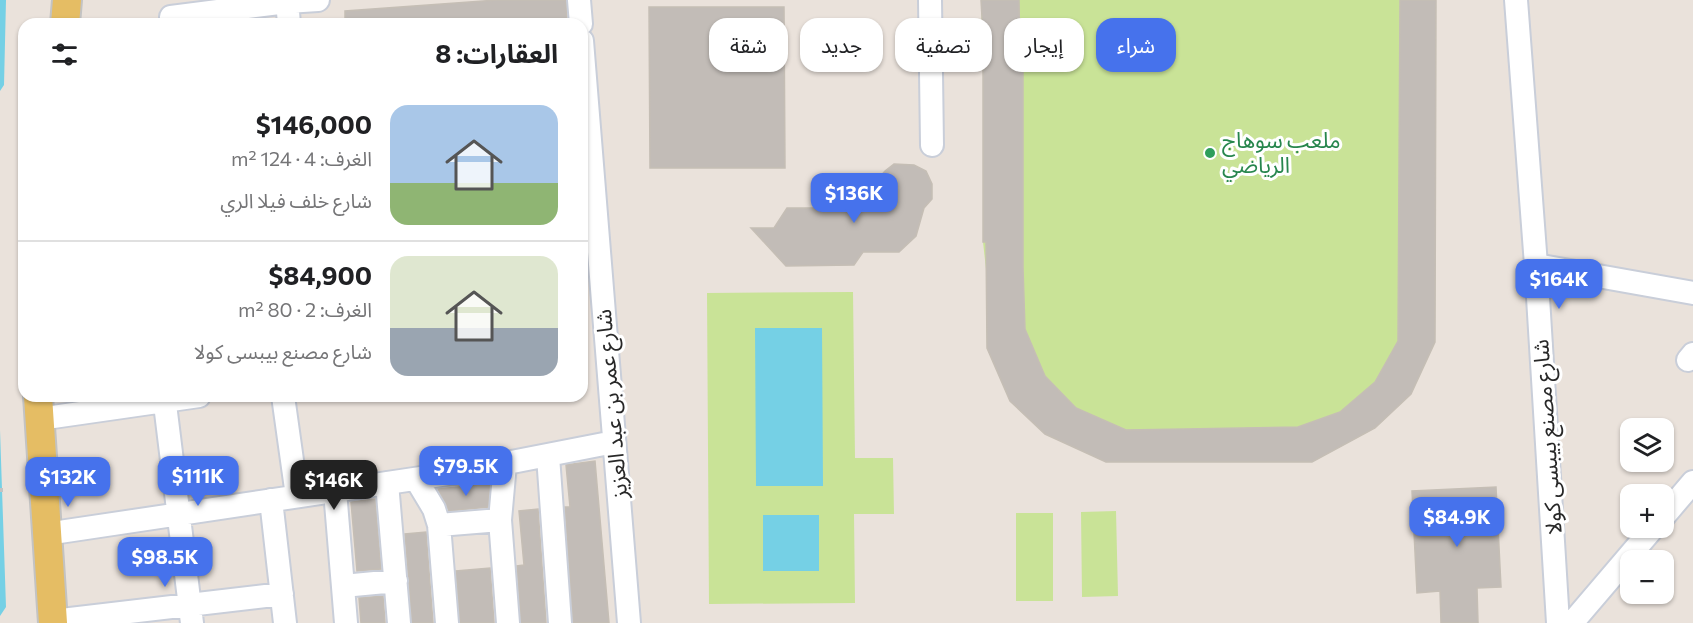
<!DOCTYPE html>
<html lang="ar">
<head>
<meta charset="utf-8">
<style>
	body { margin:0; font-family:Commissioner,"Noto Sans Arabic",sans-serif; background:#f2f2f2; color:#202124; direction:rtl; height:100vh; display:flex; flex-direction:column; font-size:22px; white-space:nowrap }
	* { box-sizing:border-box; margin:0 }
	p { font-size:20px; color:#757577 }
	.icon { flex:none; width:33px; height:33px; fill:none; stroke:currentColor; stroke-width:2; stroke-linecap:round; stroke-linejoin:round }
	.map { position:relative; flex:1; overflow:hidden; direction:ltr }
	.details { position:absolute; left:18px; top:18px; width:570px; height:384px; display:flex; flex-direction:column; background:#fff; border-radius:18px; box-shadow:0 2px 4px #0004; direction:rtl }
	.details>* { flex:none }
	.guide { position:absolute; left:606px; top:18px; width:570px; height:54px; direction:rtl; display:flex; gap:12px }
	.fabs { position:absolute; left:1620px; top:418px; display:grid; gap:12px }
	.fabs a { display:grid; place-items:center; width:54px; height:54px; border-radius:12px; background:#fff; box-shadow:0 2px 4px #0004; font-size:30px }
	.price { position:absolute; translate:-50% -51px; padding:0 14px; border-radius:12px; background:#4672ec; color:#fff; font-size:20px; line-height:39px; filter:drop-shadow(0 2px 3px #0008) }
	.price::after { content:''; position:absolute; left:50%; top:36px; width:18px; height:14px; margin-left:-9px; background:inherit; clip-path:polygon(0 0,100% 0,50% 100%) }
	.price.selected { background:#222; color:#fff }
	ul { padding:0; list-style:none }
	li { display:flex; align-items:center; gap:18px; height:150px; padding:0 30px }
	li+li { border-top:2px solid #e0e0e0 }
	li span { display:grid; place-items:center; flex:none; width:168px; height:120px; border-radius:18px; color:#555 }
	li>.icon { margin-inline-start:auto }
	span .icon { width:72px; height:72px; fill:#fffc; stroke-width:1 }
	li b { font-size:26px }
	h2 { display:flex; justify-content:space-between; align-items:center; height:72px; padding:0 30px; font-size:26px }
	.pill { padding:0 21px; border-radius:18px; background:#fff; box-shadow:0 2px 4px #0004; font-size:21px; line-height:54px }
	.pill.selected { background:#4672ec; color:#fff }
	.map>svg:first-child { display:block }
	.pitch { fill:#c9e397 }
	.water { fill:#75d0e5 }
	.building { fill:#c2bcb7; stroke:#c5beb5; stroke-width:1.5 }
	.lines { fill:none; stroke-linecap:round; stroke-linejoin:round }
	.minor-casing { stroke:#c9ced9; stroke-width:26 }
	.major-casing { stroke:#c3c3c3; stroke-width:32 }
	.path { stroke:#c3c3c3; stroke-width:4; stroke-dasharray:4.5 3; stroke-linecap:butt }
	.minor { stroke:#fff; stroke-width:22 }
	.major { stroke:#e5bd64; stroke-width:28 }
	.leisure-dot { fill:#2e9e5b; stroke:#fff; stroke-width:2 }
	.labels { text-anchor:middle; stroke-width:6; stroke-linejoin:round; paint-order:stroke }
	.leisure-label { font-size:22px; fill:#27864d; stroke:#fff; text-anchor:start }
	.street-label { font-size:22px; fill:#282828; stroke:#fff }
</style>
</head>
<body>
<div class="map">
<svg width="1693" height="623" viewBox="0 0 1693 623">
	<rect width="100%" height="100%" fill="#eae2db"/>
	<path class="pitch" d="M 981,0 L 1436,0 L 1435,342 L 1411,394 L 1375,428 L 1312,462 L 1106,462 L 1045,434 L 1010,401 L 987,348 L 986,269 L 983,242 L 983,64 Z
		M 853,292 L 855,458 L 893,458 L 894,514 L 854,514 L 855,603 L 709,604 L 707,293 Z
		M 1116,511 L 1118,596 L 1082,597 L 1081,512 Z
		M 1016,513 L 1053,513 L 1053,601 L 1016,601 Z"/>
	<path class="water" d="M 0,0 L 6,0 L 4,85 L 0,91 Z
		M 755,328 L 822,328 L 823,486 L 756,486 Z
		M 0,430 L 6,607 L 0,616 Z
		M 763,515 L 819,515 L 819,571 L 763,571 Z"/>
	<path class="building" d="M 497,0 L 566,0 L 567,24 L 345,24 L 345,11 Z
		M 981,0 L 1019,0 L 1020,64 L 1023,64 L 1023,268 L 1025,329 L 1045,376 L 1076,408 L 1126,430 L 1298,427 L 1340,412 L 1375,382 L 1398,341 L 1400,0 L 1436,0 L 1435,342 L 1411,394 L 1375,428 L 1312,462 L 1106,462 L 1045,434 L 1010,401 L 987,348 L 986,242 L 983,242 L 983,34 Z
		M 649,7 L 784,7 L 785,168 L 650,168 Z
		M 894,164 L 914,165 L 926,171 L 932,184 L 932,199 L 924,208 L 916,236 L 899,252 L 863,252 L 854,265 L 786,266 L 751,228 L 774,228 L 787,208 L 867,208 L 879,199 L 878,179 L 885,171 Z
		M 595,461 L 609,623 L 573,623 L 565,507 L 570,507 L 566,465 Z
		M 490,484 L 488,507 L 449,511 L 438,489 Z
		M 1496,487 L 1501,587 L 1477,588 L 1478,623 L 1441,623 L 1440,591 L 1417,593 L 1412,491 Z
		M 375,499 L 381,569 L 357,571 L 351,502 Z
		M 538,509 L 546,623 L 521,623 L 517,566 L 524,565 L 519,511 Z
		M 426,532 L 433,623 L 412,623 L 405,534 Z
		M 490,568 L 494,623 L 460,623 L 456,571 Z
		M 383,596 L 385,623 L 361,623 L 359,598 Z"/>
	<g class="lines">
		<defs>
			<path id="minor" d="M 287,0 L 289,24
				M 579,0 L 581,24
				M 930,0 L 932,145
				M 1516,0 L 1536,265 L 1558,623
				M 171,17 L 287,2 L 318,0
				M 582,41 L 629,623
				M 1536,265 L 1693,293
				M 1688,360 L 1693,354
				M 164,396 L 192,623
				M 283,396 L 297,496
				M 39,419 L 199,396
				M 548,456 L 560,623
				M 505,464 L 500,520 L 508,623
				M 416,479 L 434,509 L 439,525 L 447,623
				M 387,483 L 399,623
				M 335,491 L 346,623
				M 271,500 L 285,623
				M 1664,516 L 1693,482
				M 439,525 L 500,520
				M 46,534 L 461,472 L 614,442
				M 343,586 L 396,581
				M 53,621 L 282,594
				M 1572,623 L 1653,528"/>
			<path id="major" d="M 65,24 L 67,0
				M 38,396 L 53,623"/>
		</defs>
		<use href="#minor" class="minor-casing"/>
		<use href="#major" class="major-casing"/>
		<path class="path" d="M 0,490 L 3,490"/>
		<use href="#minor" class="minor"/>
		<use href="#major" class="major"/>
	</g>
	<circle class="leisure-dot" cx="1210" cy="153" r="6"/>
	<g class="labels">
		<g class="leisure-label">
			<text x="1222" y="148">ملعب سوهاج<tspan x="1222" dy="25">الرياضي</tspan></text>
		</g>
		<g class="street-label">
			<text transform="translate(611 404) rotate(-95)" y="8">شارع عمر بن عبد العزيز</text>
			<text transform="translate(1547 437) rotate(-94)" y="8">شارع مصنع بيبسى كولا</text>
		</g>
	</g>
</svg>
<div class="fabs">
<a><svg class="icon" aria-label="layers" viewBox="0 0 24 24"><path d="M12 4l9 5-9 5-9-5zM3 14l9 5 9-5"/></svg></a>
<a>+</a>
<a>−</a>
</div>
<b class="price" style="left:854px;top:224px">$136K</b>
<b class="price" style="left:1559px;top:310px">$164K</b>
<b class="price" style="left:466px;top:497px">$79.5K</b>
<b class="price" style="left:198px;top:507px">$111K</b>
<b class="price" style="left:68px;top:508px">$132K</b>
<b class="price selected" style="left:334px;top:511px">$146K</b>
<b class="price" style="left:1457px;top:548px">$84.9K</b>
<b class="price" style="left:165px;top:588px">$98.5K</b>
<div class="guide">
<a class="pill selected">شراء</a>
<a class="pill">إيجار</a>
<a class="pill">تصفية</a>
<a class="pill">جديد</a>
<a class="pill">شقة</a>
</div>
<section class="details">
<h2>العقارات: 8<svg class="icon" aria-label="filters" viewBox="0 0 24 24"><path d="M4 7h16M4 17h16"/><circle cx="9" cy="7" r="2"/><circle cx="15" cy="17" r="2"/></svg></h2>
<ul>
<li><span style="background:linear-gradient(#a9c7e8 65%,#8fb573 0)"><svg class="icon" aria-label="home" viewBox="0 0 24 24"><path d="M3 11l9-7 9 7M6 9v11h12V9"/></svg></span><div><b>$146,000</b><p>الغرف: 4 · 124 m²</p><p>شارع خلف فيلا الري</p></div></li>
<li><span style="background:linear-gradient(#dfe7d0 60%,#9aa5b1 0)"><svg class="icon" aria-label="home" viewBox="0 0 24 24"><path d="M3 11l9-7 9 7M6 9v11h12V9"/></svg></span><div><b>$84,900</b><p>الغرف: 2 · 80 m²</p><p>شارع مصنع بيبسى كولا</p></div></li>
</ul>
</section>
</div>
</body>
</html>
